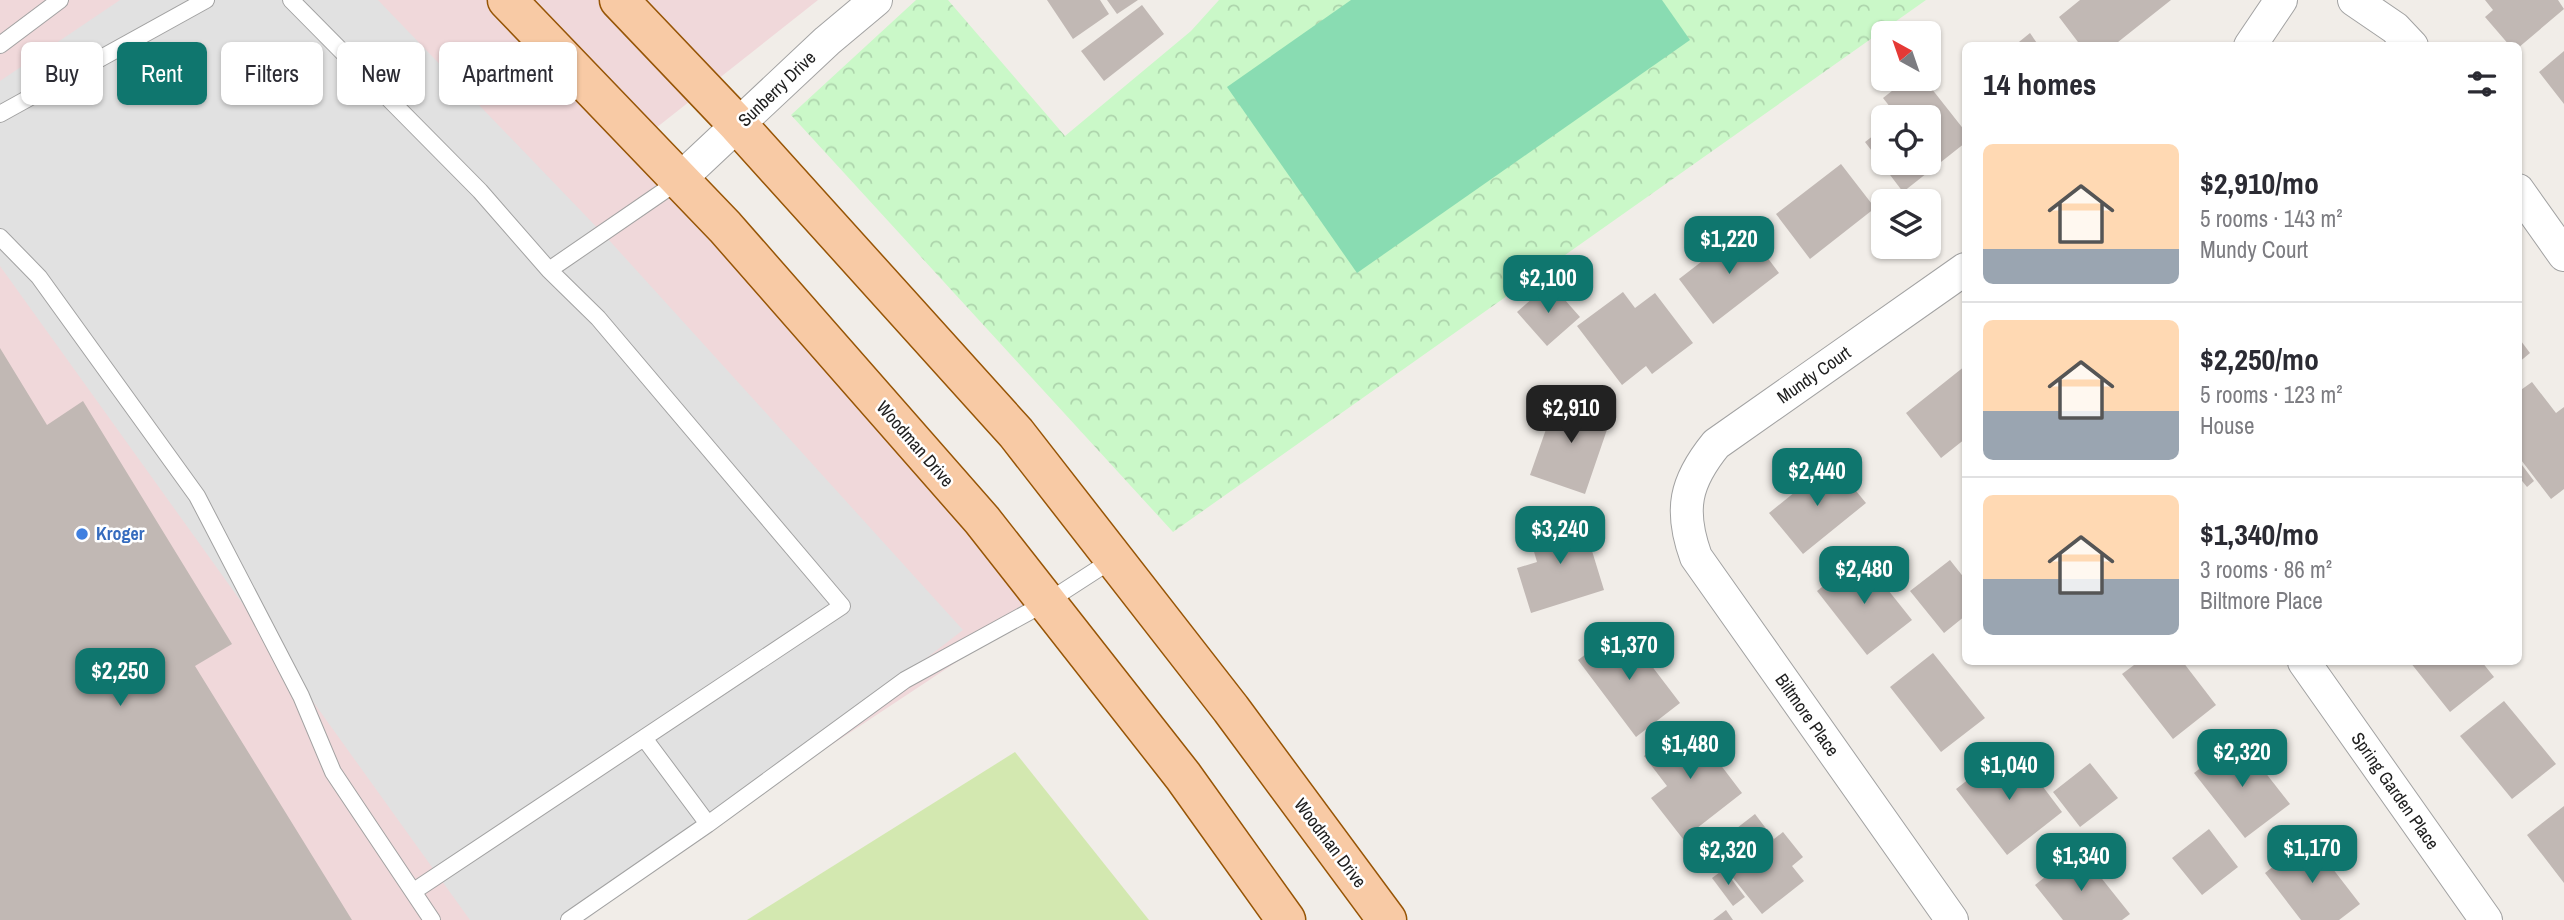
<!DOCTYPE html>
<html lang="en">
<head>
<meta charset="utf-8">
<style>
	body { margin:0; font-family:"Archivo Narrow",sans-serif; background:#f2f2f3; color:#2b2b33; height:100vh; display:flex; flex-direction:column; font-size:26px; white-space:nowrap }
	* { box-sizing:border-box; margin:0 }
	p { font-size:23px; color:#7c7c81 }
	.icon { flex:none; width:38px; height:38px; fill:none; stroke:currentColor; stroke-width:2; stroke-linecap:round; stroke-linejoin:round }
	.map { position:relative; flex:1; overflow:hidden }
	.panel { position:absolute; left:1962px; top:42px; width:560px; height:623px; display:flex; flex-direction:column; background:#fff; border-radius:10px; box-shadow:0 2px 5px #0004 }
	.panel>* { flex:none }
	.top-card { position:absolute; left:21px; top:42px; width:665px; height:63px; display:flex; gap:14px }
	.needle { width:46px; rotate:320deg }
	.buttons { position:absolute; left:1871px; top:21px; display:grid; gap:14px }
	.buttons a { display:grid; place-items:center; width:70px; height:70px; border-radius:10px; background:#fff; box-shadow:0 2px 5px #0004; font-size:35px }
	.price { position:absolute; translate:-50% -60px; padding:0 16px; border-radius:14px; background:#0f766e; color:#fff; font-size:23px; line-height:46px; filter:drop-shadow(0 2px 4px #0008) }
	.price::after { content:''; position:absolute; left:50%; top:42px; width:21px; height:16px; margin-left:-10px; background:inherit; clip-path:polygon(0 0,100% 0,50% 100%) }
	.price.active { background:#222; color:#fff }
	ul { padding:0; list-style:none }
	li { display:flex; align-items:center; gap:21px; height:175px; padding:0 21px }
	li+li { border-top:2px solid #e1e1e2 }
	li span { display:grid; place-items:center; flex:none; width:196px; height:140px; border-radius:10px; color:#555 }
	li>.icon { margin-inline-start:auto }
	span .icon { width:84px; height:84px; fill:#fffc; stroke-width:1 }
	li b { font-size:30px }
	h2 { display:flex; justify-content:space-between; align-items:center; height:84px; padding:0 21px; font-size:30px }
	.chip { padding:0 24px; border-radius:10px; background:#fff; box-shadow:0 2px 5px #0004; font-size:24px; line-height:63px }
	.chip.active { background:#0f766e; color:#fff }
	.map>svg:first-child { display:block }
	.commercial { fill:#f0d8da }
	.grass { fill:#d3e8b0 }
	.park { fill:url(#park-crowns) }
	.pitch { fill:#89dcb2 }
	.parking { fill:#e1e1e1 }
	.building { fill:#c1b8b4 }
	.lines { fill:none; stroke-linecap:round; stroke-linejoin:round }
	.lane-casing { stroke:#a2a2a2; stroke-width:18 }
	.street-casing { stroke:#a2a2a2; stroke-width:34 }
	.primary-casing { stroke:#975506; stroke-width:41 }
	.lane { stroke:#fff; stroke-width:16 }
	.street { stroke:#fff; stroke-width:32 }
	.primary { stroke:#f8caa5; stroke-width:38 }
	.shop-dot { fill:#3f7fe0; stroke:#fff; stroke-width:2.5 }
	.labels { text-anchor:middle; stroke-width:5; stroke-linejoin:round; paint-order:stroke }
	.street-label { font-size:18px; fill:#212121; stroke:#fff }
	.shop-label { font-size:18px; font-weight:bold; fill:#366cbe; stroke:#fff; text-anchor:start }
</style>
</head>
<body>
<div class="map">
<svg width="2564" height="920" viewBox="0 0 2564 920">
	<defs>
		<pattern id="park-crowns" width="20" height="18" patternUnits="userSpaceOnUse" patternTransform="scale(1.75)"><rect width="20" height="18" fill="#caf8c8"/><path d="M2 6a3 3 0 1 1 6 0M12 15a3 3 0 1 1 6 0" fill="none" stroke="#add4ac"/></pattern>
	</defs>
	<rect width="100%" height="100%" fill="#f1ede8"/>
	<path class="commercial" d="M 0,0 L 818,0 L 642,139 L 1047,602 L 567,920 L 0,920 Z"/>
	<path class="grass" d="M 1015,752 L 1149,920 L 747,920 Z"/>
	<path class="park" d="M 916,0 L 948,0 L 1065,136 L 1191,31 L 1219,0 L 1926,0 L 1173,532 L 791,115 Z"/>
	<path class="pitch" d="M 1351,0 L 1662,0 L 1690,40 L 1357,273 L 1227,87 Z"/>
	<path class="parking" d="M 120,0 L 378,0 L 608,239 L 963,630 L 586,920 L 470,920 L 0,266 L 0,81 Z"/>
	<path class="building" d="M 1047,0 L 1100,0 L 1109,14 L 1073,39 Z
		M 1107,0 L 1138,0 L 1117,14 Z
		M 2080,0 L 2171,0 L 2113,46 L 2081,46 L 2059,17 Z
		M 2485,0 L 2558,0 L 2564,9 L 2518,48 L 2518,46 L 2510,46 L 2485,17 L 2493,10 Z
		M 1142,5 L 1164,34 L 1104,81 L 1081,51 Z
		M 2030,33 L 2039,46 L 2014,46 Z
		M 2564,51 L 2564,104 L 2539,72 Z
		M 1907,79 L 1924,79 L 1965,131 L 1965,143 L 1903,192 L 1865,142 L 1883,128 L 1883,163 L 1928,163 L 1928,117 L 1898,117 L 1883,98 Z
		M 1841,164 L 1875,208 L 1810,259 L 1776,214 Z
		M 1745,228 L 1779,273 L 1713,324 L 1679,279 Z
		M 1550,283 L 1580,317 L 1547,346 L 1517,312 Z
		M 1623,292 L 1635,308 L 1655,293 L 1693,343 L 1652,374 L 1646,366 L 1622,385 L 1577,326 Z
		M 2518,337 L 2530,353 L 2518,363 Z
		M 0,348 L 47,425 L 83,401 L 232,644 L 195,666 L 352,920 L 0,920 Z
		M 1965,366 L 1965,439 L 1941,458 L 1906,413 Z
		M 2532,382 L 2556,413 L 2564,407 L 2564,489 L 2551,499 L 2518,456 L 2518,392 Z
		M 1558,395 L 1612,415 L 1585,494 L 1530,475 Z
		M 1832,462 L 1866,503 L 1803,554 L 1769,513 Z
		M 2522,465 L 2534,481 L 2527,487 L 2518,476 L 2518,468 Z
		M 1581,515 L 1604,590 L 1531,613 L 1517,568 L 1537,562 L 1528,531 Z
		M 1861,556 L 1912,620 L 1867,655 L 1817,591 Z
		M 1950,560 L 1965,579 L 1965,616 L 1944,633 L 1910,591 Z
		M 1622,627 L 1680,703 L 1636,737 L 1578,660 Z
		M 1933,653 L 1985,718 L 1941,752 L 1890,687 Z
		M 2138,662 L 2183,662 L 2216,705 L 2173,739 L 2122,674 Z
		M 2410,662 L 2482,662 L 2494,677 L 2450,712 Z
		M 2504,701 L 2556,764 L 2512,799 L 2460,736 Z
		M 1688,722 L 1742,793 L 1683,839 L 1651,798 L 1667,786 L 1644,756 Z
		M 2239,739 L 2290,804 L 2245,838 L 2194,773 Z
		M 2005,751 L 2021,772 L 2028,767 L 2062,812 L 2007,855 L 1956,789 Z
		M 2090,763 L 2118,798 L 2080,827 L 2053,792 Z
		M 2564,806 L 2564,883 L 2527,835 Z
		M 1755,814 L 1774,839 L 1783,832 L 1803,857 L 1792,866 L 1804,881 L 1762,914 L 1710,849 Z
		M 2209,829 L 2238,867 L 2202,895 L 2172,858 Z
		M 2309,838 L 2360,904 L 2339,920 L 2301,920 L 2265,873 Z
		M 2079,850 L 2130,914 L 2122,920 L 2063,920 L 2035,885 Z
		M 1724,869 L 1745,897 L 1733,906 L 1712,878 Z
		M 1726,910 L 1733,920 L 1713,920 Z"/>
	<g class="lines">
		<defs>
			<path id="lane" d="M 291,0 L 480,191 L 549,270 L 598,318 L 842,606 L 414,891
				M 0,45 L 60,0
				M 0,114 L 206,0
				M 0,237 L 39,277 L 197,496 L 301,696 L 333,772 L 432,920
				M 549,270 L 680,180
				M 644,738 L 708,824
				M 569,920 L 708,824 L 905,680 L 1047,602 L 1115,558"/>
			<path id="street" d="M 2354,0 L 2395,28 L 2412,46
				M 2250,46 L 2281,0
				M 680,179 L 827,41 L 876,0
				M 2518,190 L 2564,255
				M 2304,662 L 2486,920
				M 1952,920 L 1696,557 C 1679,510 1685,482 1716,444 L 1965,269"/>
			<path id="primary" d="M 507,0 L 725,227 L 982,520 L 1183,776 L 1286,920
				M 619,0 L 738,125 L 1016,433 L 1231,709 L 1387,920"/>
		</defs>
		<use href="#lane" class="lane-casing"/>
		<use href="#street" class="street-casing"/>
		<use href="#primary" class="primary-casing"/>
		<use href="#lane" class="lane"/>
		<use href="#street" class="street"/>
		<use href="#primary" class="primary"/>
	</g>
	<circle class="shop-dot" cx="82" cy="534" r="7"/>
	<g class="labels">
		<g class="street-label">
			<text transform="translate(777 89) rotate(-44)" y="6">Sunberry Drive</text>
			<text transform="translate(1814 375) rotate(-35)" y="6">Mundy Court</text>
			<text transform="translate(915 444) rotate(49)" y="6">Woodman Drive</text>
			<text transform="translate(1807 715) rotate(55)" y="6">Biltmore Place</text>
			<text transform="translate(2395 791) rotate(55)" y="6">Spring Garden Place</text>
			<text transform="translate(1330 843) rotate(53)" y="6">Woodman Drive</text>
		</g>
		<g class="shop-label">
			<text x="96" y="540">Kroger</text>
		</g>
	</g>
</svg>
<div class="buttons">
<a><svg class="needle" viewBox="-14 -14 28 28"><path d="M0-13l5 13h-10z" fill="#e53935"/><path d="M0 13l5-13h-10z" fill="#7c7c81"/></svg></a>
<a><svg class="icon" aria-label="locate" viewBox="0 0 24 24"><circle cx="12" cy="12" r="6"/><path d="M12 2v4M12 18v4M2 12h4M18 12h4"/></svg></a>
<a><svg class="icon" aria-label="layers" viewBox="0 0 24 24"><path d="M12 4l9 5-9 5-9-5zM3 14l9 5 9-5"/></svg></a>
</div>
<b class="price" style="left:1729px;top:276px">$1,220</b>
<b class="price" style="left:1548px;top:315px">$2,100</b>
<b class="price active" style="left:1571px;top:445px">$2,910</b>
<b class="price" style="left:1817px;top:508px">$2,440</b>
<b class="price" style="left:1560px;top:566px">$3,240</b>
<b class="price" style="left:1864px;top:606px">$2,480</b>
<b class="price" style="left:1629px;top:682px">$1,370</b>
<b class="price" style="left:120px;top:708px">$2,250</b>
<b class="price" style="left:1690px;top:781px">$1,480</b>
<b class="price" style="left:2242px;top:789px">$2,320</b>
<b class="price" style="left:2009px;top:802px">$1,040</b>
<b class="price" style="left:2312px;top:885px">$1,170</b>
<b class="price" style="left:1728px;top:887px">$2,320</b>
<b class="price" style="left:2081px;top:893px">$1,340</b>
<div class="top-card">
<a class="chip">Buy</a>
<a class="chip active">Rent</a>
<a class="chip">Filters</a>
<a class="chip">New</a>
<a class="chip">Apartment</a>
</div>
<section class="panel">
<h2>14 homes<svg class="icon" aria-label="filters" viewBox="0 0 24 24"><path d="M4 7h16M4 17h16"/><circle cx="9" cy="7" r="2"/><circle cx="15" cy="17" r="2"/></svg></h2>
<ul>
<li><span style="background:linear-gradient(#ffd9b3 75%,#9aa5b1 0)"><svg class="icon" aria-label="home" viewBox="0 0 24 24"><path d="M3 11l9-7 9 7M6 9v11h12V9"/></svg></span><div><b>$2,910/mo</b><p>5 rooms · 143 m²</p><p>Mundy Court</p></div></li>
<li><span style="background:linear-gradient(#ffd9b3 65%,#9aa5b1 0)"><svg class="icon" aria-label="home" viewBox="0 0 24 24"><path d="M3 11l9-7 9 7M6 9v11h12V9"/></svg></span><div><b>$2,250/mo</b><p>5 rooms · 123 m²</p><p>House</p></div></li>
<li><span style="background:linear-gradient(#ffd9b3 60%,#9aa5b1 0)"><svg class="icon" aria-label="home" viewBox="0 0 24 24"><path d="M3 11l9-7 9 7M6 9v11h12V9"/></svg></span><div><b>$1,340/mo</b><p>3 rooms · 86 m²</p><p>Biltmore Place</p></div></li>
</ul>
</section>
</div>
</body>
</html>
